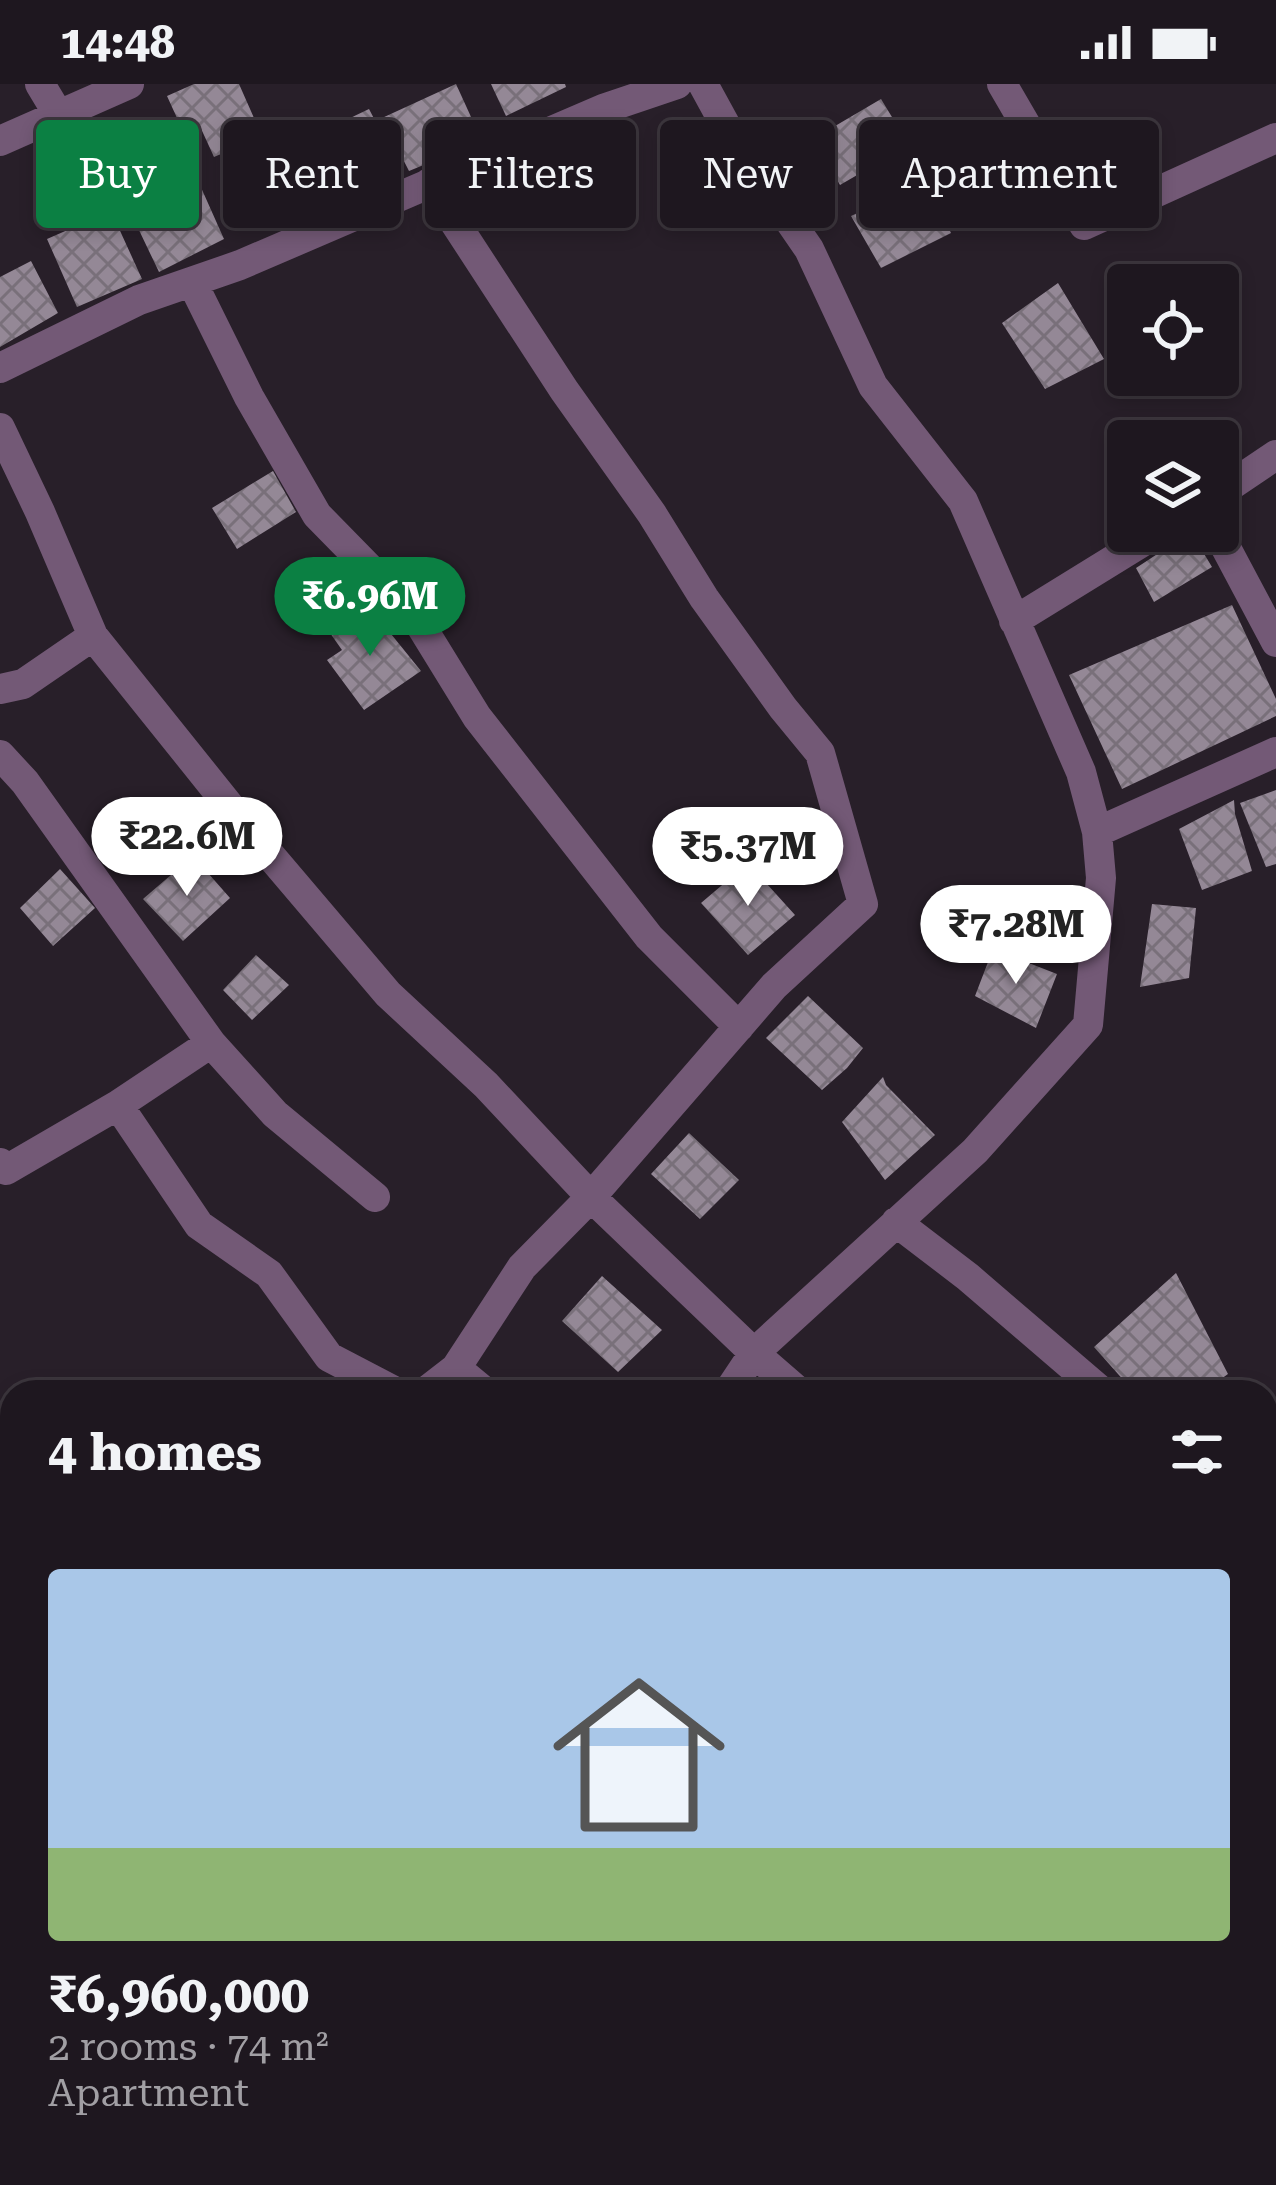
<!DOCTYPE html>
<html lang="en">
<head>
<meta charset="utf-8">
<style>
	body { margin:0; font-family:"Roboto Serif",serif; background:#262028; color:#f1f3f6; height:100vh; display:flex; flex-direction:column; font-size:45px; white-space:nowrap }
	* { box-sizing:border-box; margin:0 }
	p { font-size:39px; color:#a19fa4 }
	.icon { flex:none; width:66px; height:66px; fill:none; stroke:currentColor; stroke-width:2; stroke-linecap:round; stroke-linejoin:round }
	.map { position:relative; flex:1; overflow:hidden }
	.drawer { position:absolute; left:0px; top:1296px; width:1278px; height:807px; display:flex; flex-direction:column; background:#1e171f; border-radius:36px 36px 0 0; box-shadow:0 6px 18px #0003,0 0 0 3px #3c363d }
	.drawer>* { flex:none }
	.hud { position:absolute; left:36px; top:36px; width:1206px; height:108px; display:flex; gap:24px }
	.tools { position:absolute; left:1107px; top:180px; display:grid; gap:24px }
	.tools a { display:grid; place-items:center; width:132px; height:132px; border-radius:12px; background:#1e171f; box-shadow:0 6px 18px #0003,0 0 0 3px #3c363d; font-size:60px }
	.price { position:absolute; translate:-50% -102px; padding:0 27px; border-radius:42px; background:#fff; color:#222; font-size:39px; line-height:78px; filter:drop-shadow(0 3px 6px #0008) }
	.price::after { content:''; position:absolute; left:50%; top:72px; width:36px; height:27px; margin-left:-18px; background:inherit; clip-path:polygon(0 0,100% 0,50% 100%) }
	.price.on { background:#0b8043; color:#fff }
	ul { padding:0; list-style:none }
	li { display:grid; align-content:center; gap:24px; height:636px; padding:0 48px }
	li+li { border-top:3px solid #3c363d }
	li span { display:grid; place-items:center; height:372px; border-radius:12px; color:#555 }
	li>.icon { margin-inline-start:auto }
	span .icon { width:216px; height:216px; fill:#fffc; stroke-width:1 }
	li b { font-size:51px }
	h2 { display:flex; justify-content:space-between; align-items:center; height:144px; padding:0 48px; font-size:51px }
	.tag { padding:0 42px; border-radius:12px; background:#1e171f; box-shadow:0 6px 18px #0003,0 0 0 3px #3c363d; font-size:42px; line-height:108px }
	.tag.on { background:#0b8043; color:#fff }
	.status { display:flex; justify-content:space-between; align-items:center; height:84px; padding:0 60px; background:#1e171f; direction:ltr }
	.status svg { height:33px; fill:currentColor }
	.map>svg:first-child { display:block }
	.building { fill:url(#building-cross-hatch) }
	.lines { fill:none; stroke-linecap:round; stroke-linejoin:round }
	.street { stroke:#735976; stroke-width:30 }
</style>
</head>
<body>
<div class="status"><b>14:48</b><svg viewBox="0 0 49 12"><path d="M0 12V9h3v3zM5 12V6h3v6zM10 12V3h3v9zM15 12V0h3v12zM26 1h20v11H26zM47 4h2v5h-2z"/></svg></div>
<div class="map">
<svg width="1276" height="2101" viewBox="0 0 1276 2101">
	<defs>
		<pattern id="building-cross-hatch" width="8" height="8" patternUnits="userSpaceOnUse" patternTransform="scale(3)"><rect width="8" height="8" fill="#948896"/><path d="M0 0l8 8M0 8l8-8" fill="none" stroke="#79707a"/></pattern>
	</defs>
	<rect width="100%" height="100%" fill="#281f29"/>
	<path class="building" d="M 194,0 L 239,0 L 262,52 L 214,73 L 198,38 L 182,45 L 167,12 Z
		M 456,0 L 482,57 L 409,87 L 382,34 Z
		M 491,0 L 565,0 L 566,3 L 506,32 Z
		M 881,15 L 909,61 L 840,101 L 813,55 Z
		M 369,25 L 403,90 L 334,123 L 302,57 Z
		M 195,90 L 224,155 L 159,188 L 127,121 Z
		M 926,97 L 951,149 L 881,184 L 851,132 Z
		M 111,127 L 142,195 L 77,223 L 47,155 Z
		M 31,177 L 58,229 L 0,263 L 0,193 Z
		M 1058,199 L 1104,275 L 1045,305 L 1002,239 Z
		M 273,387 L 296,428 L 237,465 L 212,424 Z
		M 1191,448 L 1212,483 L 1154,518 L 1136,484 Z
		M 1232,521 L 1276,615 L 1276,632 L 1122,705 L 1069,591 Z
		M 370,524 L 421,587 L 364,626 L 327,576 L 342,566 L 330,549 Z
		M 1276,706 L 1276,780 L 1266,783 L 1240,719 Z
		M 1234,716 L 1235,730 L 1252,787 L 1202,806 L 1179,745 Z
		M 193,772 L 230,814 L 183,857 L 143,815 Z
		M 748,779 L 795,831 L 748,871 L 701,819 Z
		M 60,785 L 95,824 L 53,862 L 20,824 Z
		M 1152,820 L 1196,824 L 1189,894 L 1140,903 Z
		M 993,865 L 1057,890 L 1036,944 L 975,912 Z
		M 256,871 L 289,901 L 252,936 L 223,906 Z
		M 808,912 L 863,964 L 847,984 L 822,1006 L 766,954 Z
		M 883,993 L 886,1001 L 935,1051 L 885,1096 L 842,1038 Z
		M 689,1049 L 739,1096 L 700,1135 L 651,1090 Z
		M 1176,1189 L 1228,1290 L 1203,1308 L 1134,1308 L 1094,1263 Z
		M 602,1192 L 662,1246 L 618,1288 L 562,1237 Z
		M 1276,1410 L 1276,1466 L 1266,1457 L 1266,1417 Z
		M 1266,1613 L 1276,1633 L 1276,1681 L 1266,1686 Z"/>
	<g class="lines">
		<path class="street" d="M 40,0 L 58,30
			M 703,0 L 733,55 L 809,165 L 873,302 L 963,417 L 1081,688 L 1097,748 L 1101,794 L 1088,941 L 975,1067 L 754,1269 L 728,1308
			M 1002,0 L 1084,141 L 1276,54
			M 0,57 L 129,0
			M 192,198 L 249,313 L 317,431 L 413,529 L 477,633 L 649,853 L 739,943
			M 0,284 L 139,216 L 240,181 L 603,25 L 677,0
			M 0,344 L 40,428 L 93,552 L 247,744 L 388,910 L 486,1001 L 591,1113 L 754,1269 L 799,1308
			M 1218,410 L 1276,371
			M 1217,447 L 1276,558
			M 1014,537 L 1160,447
			M 0,605 L 23,600 L 93,552
			M 0,671 L 25,698 L 211,959 L 275,1030 L 375,1113
			M 1097,748 L 1276,668
			M 118,1021 L 199,1141 L 269,1190 L 329,1273 L 396,1308
			M 0,1079 L 6,1086 L 118,1021 L 211,959
			M 896,1138 L 968,1193 L 1102,1308
			M 456,1284 L 485,1308
			M 425,1308 L 456,1284 L 522,1183 L 591,1113 L 774,902 L 863,820 L 820,669 L 783,624 L 704,514 L 652,430 L 564,306 L 429,99
			M 1266,1481 L 1276,1493
			M 0,1615 L 12,1620
			M 0,1775 L 12,1769
			M 1266,1893 L 1276,1884
			M 1266,1963 L 1276,1990
			M 368,2091 L 376,2101
			M 733,2091 L 744,2101
			M 563,2101 L 569,2091
			M 1014,2101 L 1029,2091"/>
	</g>
</svg>
<div class="tools">
<a><svg class="icon" aria-label="locate" viewBox="0 0 24 24"><circle cx="12" cy="12" r="6"/><path d="M12 2v4M12 18v4M2 12h4M18 12h4"/></svg></a>
<a><svg class="icon" aria-label="layers" viewBox="0 0 24 24"><path d="M12 4l9 5-9 5-9-5zM3 14l9 5 9-5"/></svg></a>
</div>
<b class="price on" style="left:370px;top:575px">₹6.96M</b>
<b class="price" style="left:187px;top:815px">₹22.6M</b>
<b class="price" style="left:748px;top:825px">₹5.37M</b>
<b class="price" style="left:1016px;top:903px">₹7.28M</b>
<div class="hud">
<a class="tag on">Buy</a>
<a class="tag">Rent</a>
<a class="tag">Filters</a>
<a class="tag">New</a>
<a class="tag">Apartment</a>
</div>
<section class="drawer">
<h2>4 homes<svg class="icon" aria-label="filters" viewBox="0 0 24 24"><path d="M4 7h16M4 17h16"/><circle cx="9" cy="7" r="2"/><circle cx="15" cy="17" r="2"/></svg></h2>
<ul>
<li><span style="background:linear-gradient(#a9c7e8 75%,#8fb573 0)"><svg class="icon" aria-label="home" viewBox="0 0 24 24"><path d="M3 11l9-7 9 7M6 9v11h12V9"/></svg></span><div><b>₹6,960,000</b><p>2 rooms · 74 m²</p><p>Apartment</p></div></li>
</ul>
</section>
</div>
</body>
</html>
